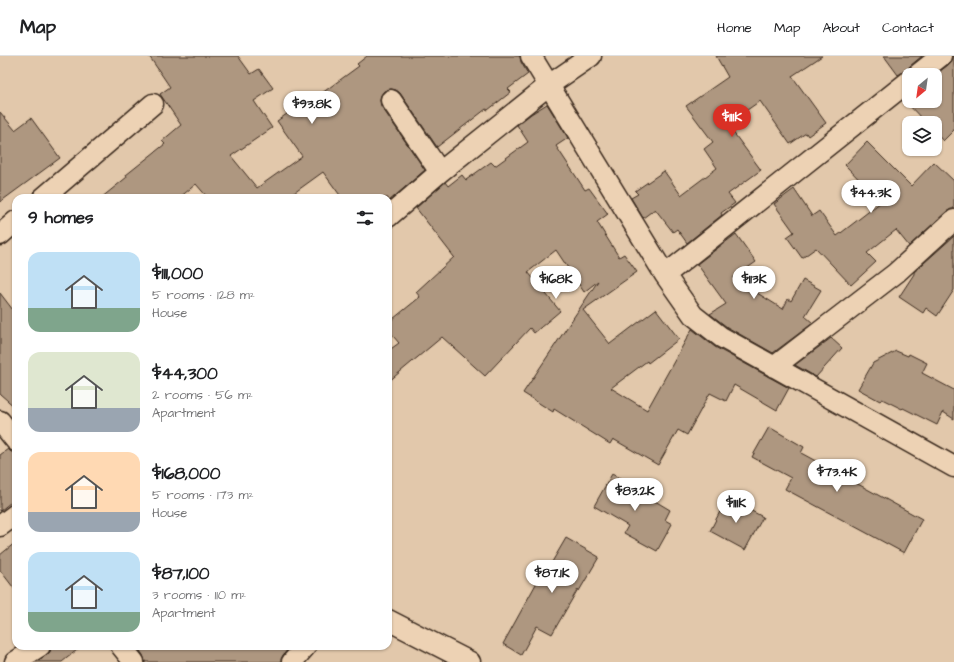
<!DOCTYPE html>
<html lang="en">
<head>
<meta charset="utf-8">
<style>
	body { margin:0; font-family:"Architects Daughter",sans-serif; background:#f2f2f2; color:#202124; height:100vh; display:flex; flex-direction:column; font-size:15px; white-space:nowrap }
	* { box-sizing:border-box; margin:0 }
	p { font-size:13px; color:#757577 }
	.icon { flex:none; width:22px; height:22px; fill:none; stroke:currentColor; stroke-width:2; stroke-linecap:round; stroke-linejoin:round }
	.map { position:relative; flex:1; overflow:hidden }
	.sheet { position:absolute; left:12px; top:138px; width:380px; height:456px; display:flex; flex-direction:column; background:#fff; border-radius:12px; box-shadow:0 1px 3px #0004 }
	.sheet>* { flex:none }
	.needle { width:26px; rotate:209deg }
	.fabs { position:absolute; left:902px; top:12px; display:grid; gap:8px }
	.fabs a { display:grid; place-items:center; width:40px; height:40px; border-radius:8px; background:#fff; box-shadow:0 1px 3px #0004; font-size:20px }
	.price { position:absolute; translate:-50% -34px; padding:0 9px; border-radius:14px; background:#fff; color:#222; font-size:13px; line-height:26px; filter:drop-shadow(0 1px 2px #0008) }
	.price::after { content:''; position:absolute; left:50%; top:24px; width:12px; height:9px; margin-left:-6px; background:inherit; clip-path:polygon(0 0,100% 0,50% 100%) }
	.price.selected { background:#d93025; color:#fff }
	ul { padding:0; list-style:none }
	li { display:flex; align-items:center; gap:12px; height:100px; padding:0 16px }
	li span { display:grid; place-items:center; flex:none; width:112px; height:80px; border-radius:12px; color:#555 }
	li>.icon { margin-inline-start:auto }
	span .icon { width:48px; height:48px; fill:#fffc; stroke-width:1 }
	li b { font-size:17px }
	h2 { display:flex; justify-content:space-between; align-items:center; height:48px; padding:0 16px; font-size:17px }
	header { display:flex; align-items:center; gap:24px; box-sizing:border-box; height:56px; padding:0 20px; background:#fff; border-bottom:1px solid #e0e0e0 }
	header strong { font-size:19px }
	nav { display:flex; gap:22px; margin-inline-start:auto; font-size:14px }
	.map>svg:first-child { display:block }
	.building { fill:#ae9780; stroke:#3b2a1e }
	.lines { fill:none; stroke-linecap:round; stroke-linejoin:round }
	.minor-casing { stroke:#3b2a1e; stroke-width:23 }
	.minor { stroke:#edd2b4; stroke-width:20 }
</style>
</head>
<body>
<header>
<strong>Map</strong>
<nav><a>Home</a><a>Map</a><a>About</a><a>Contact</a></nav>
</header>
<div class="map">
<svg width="954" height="606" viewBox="0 0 954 606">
	<rect width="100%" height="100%" fill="#e2c8ab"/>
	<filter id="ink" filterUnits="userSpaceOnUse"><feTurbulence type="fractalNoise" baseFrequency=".025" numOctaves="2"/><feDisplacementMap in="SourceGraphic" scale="8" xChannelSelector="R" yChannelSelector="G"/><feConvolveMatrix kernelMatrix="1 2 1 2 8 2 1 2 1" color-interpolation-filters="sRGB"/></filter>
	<g filter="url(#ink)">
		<path class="building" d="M 149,0 L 238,0 L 251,18 L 259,13 L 273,32 L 254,45 L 272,72 L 231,100 L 257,132 L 302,100 L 277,65 L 316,37 L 318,40 L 359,10 L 357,8 L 367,0 L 520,0 L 521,6 L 528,18 L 508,33 L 511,36 L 488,54 L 486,53 L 437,91 L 400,37 L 396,34 L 391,33 L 384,35 L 381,39 L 380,44 L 381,50 L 425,114 L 388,146 L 388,142 L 342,142 L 323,116 L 287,142 L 208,142 L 196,128 L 179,142 L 101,142 L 127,121 L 126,119 L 165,88 L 162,85 L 181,69 L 160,38 L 170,31 Z
			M 716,0 L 822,0 L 792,20 L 826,67 L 808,80 L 806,77 L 790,88 L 760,45 L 727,68 L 761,114 L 728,138 L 735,147 L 721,157 L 722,159 L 687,187 L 677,173 L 673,176 L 655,153 L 643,162 L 631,142 L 638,138 L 635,135 L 664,115 L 681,139 L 717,112 L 704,93 L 713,86 L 686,50 L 728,21 Z
			M 884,0 L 922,0 L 910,10 L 907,14 L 898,19 Z
			M 952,0 L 954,0 L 954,74 L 943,85 L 935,76 L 935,67 L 926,67 L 904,44 L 909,40 L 909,45 L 935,45 L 935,19 L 948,9 L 952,5 Z
			M 547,48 L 568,82 L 556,90 L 585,134 L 589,132 L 608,158 L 597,166 L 619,201 L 624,198 L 637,216 L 583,254 L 610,288 L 656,253 L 679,283 L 648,307 L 647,305 L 611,332 L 647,354 L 692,273 L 715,291 L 789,332 L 777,354 L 734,329 L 726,345 L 710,337 L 687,379 L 678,374 L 658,409 L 613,383 L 610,388 L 554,353 L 553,356 L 523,337 L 598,225 L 584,236 L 556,194 L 528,216 L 560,255 L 534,277 L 530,272 L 485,320 L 442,281 L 388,326 L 388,295 L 399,287 L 388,274 L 388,267 L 420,241 L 416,236 L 454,201 L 416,152 L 445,126 L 448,130 L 462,119 L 466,124 L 491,106 L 495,110 L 528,86 L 517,69 L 531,58 Z
			M 0,56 L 15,74 L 31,62 L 60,102 L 0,146 Z
			M 867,86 L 911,130 L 934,106 L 954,125 L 954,153 L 951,153 L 946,156 L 909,190 L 896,174 L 867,197 L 876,206 L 851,229 L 816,192 L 802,202 L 787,181 L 794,176 L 774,148 L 794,133 L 812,160 L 819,155 L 837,180 L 881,146 L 845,109 Z
			M 736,178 L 756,206 L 733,222 L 783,253 L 788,243 L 791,245 L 803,224 L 821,234 L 805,260 L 813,267 L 773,297 L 727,271 L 710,258 L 726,248 L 697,208 Z
			M 954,180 L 954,234 L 937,260 L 926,252 L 923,257 L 899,241 L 914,218 L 914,216 Z
			M 0,237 L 16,258 L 16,352 L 0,338 Z
			M 831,282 L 842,292 L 816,321 L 795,309 Z
			M 896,295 L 908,300 L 909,298 L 927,307 L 922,317 L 954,334 L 954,363 L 943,356 L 937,369 L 903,352 L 902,353 L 882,343 L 880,345 L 858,333 L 873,307 Z
			M 769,371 L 804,391 L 801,397 L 922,463 L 904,497 L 785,433 L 791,422 L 752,401 Z
			M 8,393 L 11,396 L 16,396 L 16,442 L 0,455 L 0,399 Z
			M 612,418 L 646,438 L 645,439 L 670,454 L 665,464 L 672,468 L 657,495 L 624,477 L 628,470 L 594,450 Z
			M 727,442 L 763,461 L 745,494 L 710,475 Z
			M 566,482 L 599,501 L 579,535 L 578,533 L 552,578 L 537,570 L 521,599 L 503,588 L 542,517 L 545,518 Z
			M 16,486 L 16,535 L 0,514 L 0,499 Z
			M 51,590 L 82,590 L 62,606 L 36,606 L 46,599 L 50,596 Z
			M 146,590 L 291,590 L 283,599 L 281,603 L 281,606 L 145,606 L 143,599 L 140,595 Z"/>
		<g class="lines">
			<defs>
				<path id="minor" d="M 531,0 L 665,219 L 693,259 L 721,281 L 954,411
					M 917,19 L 941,0
					M 391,44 L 440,116
					M 43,142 L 153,48
					M 388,161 L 440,116 L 549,29 L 591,0
					M 0,179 L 16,165
					M 665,219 L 909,25
					M 774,311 L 896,217 L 954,164
					M 0,365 L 16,385
					M 0,470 L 16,458
					M 388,564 L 470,606
					M 121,590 L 134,606
					M 15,606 L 40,590
					M 292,606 L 306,590"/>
			</defs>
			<use href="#minor" class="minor-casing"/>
			<use href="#minor" class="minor"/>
		</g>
	</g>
</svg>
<div class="fabs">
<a><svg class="needle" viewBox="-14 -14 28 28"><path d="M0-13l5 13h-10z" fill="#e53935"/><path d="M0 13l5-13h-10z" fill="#757577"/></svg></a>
<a><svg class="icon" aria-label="layers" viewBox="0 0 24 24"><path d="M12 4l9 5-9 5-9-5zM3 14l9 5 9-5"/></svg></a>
</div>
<b class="price" style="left:312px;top:69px">$93.8K</b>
<b class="price selected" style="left:732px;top:82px">$111K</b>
<b class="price" style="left:871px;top:158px">$44.3K</b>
<b class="price" style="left:556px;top:244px">$168K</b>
<b class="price" style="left:754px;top:244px">$113K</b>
<b class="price" style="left:837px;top:437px">$73.4K</b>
<b class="price" style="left:635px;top:456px">$83.2K</b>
<b class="price" style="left:736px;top:468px">$111K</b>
<b class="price" style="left:552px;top:538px">$87.1K</b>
<section class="sheet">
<h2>9 homes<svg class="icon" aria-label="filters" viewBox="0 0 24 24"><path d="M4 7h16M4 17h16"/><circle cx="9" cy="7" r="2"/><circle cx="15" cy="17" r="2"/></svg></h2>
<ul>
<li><span style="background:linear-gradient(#bfe0f5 70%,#7fa58c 0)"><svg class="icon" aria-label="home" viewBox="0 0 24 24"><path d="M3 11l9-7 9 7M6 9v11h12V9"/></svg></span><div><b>$111,000</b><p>5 rooms · 128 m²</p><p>House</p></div></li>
<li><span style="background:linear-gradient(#dfe7d0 70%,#9aa5b1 0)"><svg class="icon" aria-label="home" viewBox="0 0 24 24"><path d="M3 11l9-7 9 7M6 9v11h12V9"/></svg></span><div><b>$44,300</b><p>2 rooms · 56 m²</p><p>Apartment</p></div></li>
<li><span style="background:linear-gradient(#ffd9b3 75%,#9aa5b1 0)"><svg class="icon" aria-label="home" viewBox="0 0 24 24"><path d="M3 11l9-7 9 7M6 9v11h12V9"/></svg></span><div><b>$168,000</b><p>5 rooms · 173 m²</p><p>House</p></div></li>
<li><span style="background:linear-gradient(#bfe0f5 75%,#7fa58c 0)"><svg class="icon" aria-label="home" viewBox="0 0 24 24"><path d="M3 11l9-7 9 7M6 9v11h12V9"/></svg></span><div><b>$87,100</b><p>3 rooms · 110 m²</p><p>Apartment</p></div></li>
</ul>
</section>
</div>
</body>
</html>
